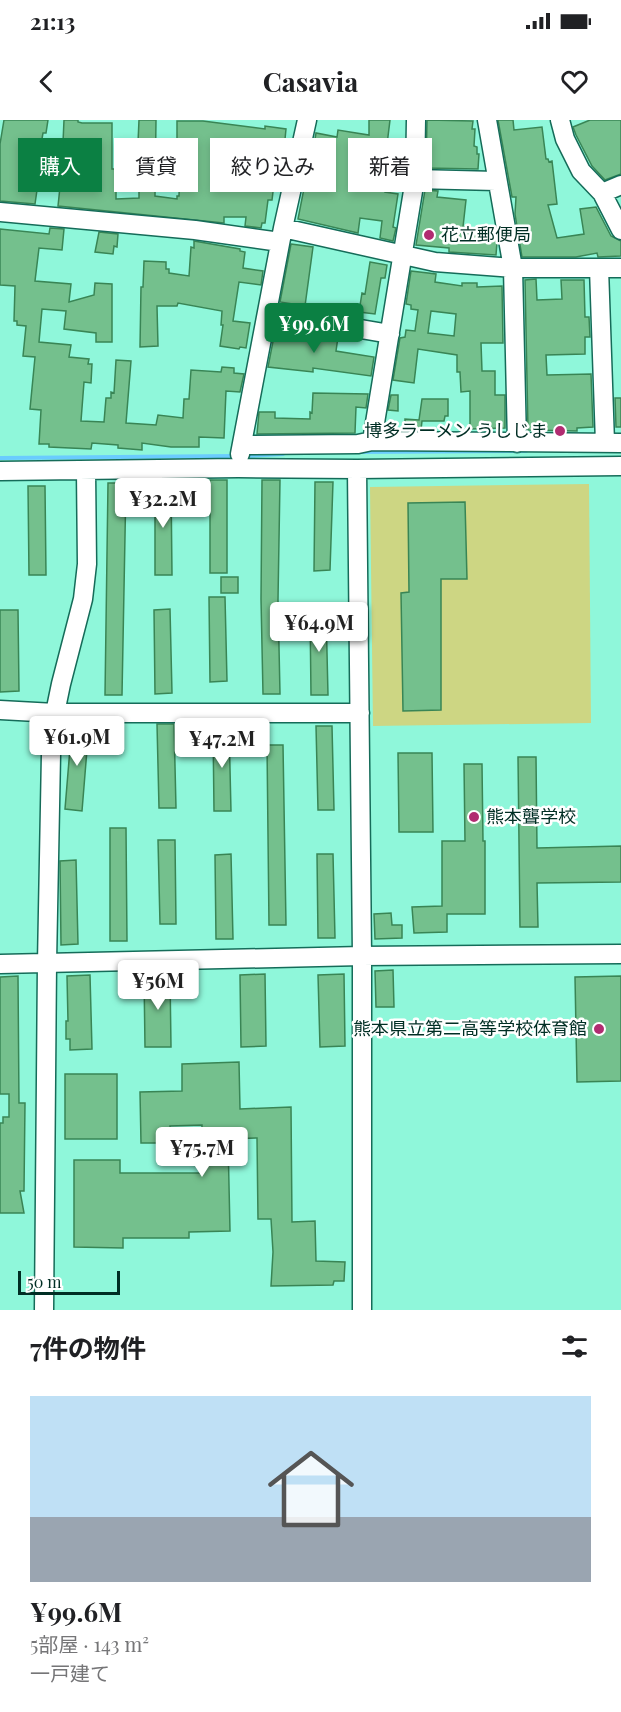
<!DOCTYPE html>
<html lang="ja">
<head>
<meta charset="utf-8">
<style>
	body { margin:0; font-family:"Playfair Display","Noto Sans JP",serif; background:#f2f2f2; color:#202124; height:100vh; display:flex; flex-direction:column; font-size:22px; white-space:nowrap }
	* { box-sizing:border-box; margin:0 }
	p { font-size:20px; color:#757577 }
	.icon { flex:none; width:33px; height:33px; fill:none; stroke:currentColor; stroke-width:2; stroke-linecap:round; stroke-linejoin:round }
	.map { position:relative; height:1190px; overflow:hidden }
	.drawer { display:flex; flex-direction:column; background:#fff; flex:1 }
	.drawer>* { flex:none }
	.hud { position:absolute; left:18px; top:18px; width:585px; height:54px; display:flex; gap:12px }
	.scale { position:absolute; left:18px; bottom:15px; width:102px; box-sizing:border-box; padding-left:6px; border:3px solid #002e24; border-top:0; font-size:16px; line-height:21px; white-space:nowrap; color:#002e24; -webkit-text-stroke:4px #fff; paint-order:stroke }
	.price { position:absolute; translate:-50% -51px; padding:0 14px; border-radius:6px; background:#fff; color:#222; font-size:20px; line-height:39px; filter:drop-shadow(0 2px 3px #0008) }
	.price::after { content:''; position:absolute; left:50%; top:36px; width:18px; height:14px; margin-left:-9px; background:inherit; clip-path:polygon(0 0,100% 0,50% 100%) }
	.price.selected { background:#0b8043; color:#fff }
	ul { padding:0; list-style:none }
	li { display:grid; align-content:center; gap:12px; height:318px; padding:0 30px }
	li span { display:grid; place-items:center; height:186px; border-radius:0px; color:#555 }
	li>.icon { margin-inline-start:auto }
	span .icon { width:108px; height:108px; fill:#fffc; stroke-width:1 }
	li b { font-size:26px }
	h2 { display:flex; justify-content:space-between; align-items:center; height:72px; padding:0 30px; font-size:26px }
	.chip { padding:0 21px; border-radius:0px; background:#fff; box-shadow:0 3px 9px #0003; font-size:21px; line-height:54px }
	.chip.selected { background:#0b8043; color:#fff }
	.status { display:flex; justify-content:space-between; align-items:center; height:42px; padding:0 30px; background:#fff; direction:ltr }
	.status svg { height:16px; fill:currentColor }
	header { display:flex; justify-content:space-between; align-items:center; height:78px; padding:0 30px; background:#fff; font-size:27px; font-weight:700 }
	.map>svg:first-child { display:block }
	.green { fill:#cdd683 }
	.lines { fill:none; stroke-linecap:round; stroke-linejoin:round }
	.stream { stroke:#6accfe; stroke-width:4 }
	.building { fill:#74c08d; stroke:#398555; stroke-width:1.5; fill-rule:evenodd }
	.minor-casing { stroke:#156c59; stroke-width:21 }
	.minor { stroke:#fff; stroke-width:18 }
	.poi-dot { fill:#b12c71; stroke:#fff; stroke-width:2 }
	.labels { text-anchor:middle; stroke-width:5; stroke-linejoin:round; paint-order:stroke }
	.poi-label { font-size:18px; fill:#002e24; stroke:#fff; text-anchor:start }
</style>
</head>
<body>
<div class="status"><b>21:13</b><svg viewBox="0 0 49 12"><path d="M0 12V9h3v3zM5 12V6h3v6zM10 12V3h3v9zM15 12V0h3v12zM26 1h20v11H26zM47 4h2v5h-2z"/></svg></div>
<header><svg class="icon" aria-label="back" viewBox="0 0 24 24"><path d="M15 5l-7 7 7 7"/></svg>Casavia<svg class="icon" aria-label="heart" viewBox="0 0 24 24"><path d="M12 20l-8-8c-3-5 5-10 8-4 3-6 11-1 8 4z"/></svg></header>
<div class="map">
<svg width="621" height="1190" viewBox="0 0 621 1190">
	<rect width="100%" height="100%" fill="#8ff7da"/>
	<path class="green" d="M 589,364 L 591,603 L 373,606 L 370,367 Z"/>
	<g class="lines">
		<path class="stream" d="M 357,332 L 526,331
			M 246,336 L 283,334
			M 0,338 L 236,336"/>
	</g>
	<path class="building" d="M 4,0 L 48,0 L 46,13 L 43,13 L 38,41 L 41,42 L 35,84 L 0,81 L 0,24 Z
		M 64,0 L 78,0 L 78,2 L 82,3 L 112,3 L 112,49 L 116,49 L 116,79 L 139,78 L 139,45 L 137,45 L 139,0 L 156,0 L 155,76 L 177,79 L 177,76 L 179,76 L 180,45 L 177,45 L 177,1 L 203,1 L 265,9 L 265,6 L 286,9 L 283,40 L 277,39 L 272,80 L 268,80 L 265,103 L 262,103 L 261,108 L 245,106 L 246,97 L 224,97 L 224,103 L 58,86 L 60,67 L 61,67 Z
		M 369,0 L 390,0 L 385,41 L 387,42 L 385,53 L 388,54 L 385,72 L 398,74 L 393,107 L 396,108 L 393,121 L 380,118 L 382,101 L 360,98 L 358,113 L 298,99 L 307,53 L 309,54 L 316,13 L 337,17 L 338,10 L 369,15 Z
		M 427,0 L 473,1 L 472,9 L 475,9 L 474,26 L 477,27 L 477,34 L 479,34 L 478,49 L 426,48 Z
		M 498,0 L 513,0 L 514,10 L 542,7 L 546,39 L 548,39 L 549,42 L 552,41 L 557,84 L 548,85 L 557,118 L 584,114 L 580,89 L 596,87 L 611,116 L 621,121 L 621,136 L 598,137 L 597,133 L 576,137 L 522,137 L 515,94 L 516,77 L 512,77 Z
		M 590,0 L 621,0 L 621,54 L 605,60 L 592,46 L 576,15 L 573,7 Z
		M 425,70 L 438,71 L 437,77 L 466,80 L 463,107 L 495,110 L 497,122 L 496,135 L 449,132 L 449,128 L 416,125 Z
		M 50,108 L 64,109 L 62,130 L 39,128 L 35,161 L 71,164 L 69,182 L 94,175 L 95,163 L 112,164 L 112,222 L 96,222 L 96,213 L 64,209 L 66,191 L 42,189 L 39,222 L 71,225 L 69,237 L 89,239 L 88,244 L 92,244 L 91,263 L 84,262 L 81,301 L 104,302 L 106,278 L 111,278 L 111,272 L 114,273 L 116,240 L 131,241 L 126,303 L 156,305 L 158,295 L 183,298 L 184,279 L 189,279 L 191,250 L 221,252 L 222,247 L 234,248 L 234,253 L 244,254 L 240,272 L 226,271 L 224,318 L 199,317 L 199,327 L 171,327 L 142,323 L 142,330 L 118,328 L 118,325 L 92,323 L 91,329 L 49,327 L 49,324 L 39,324 L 41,290 L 30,289 L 35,237 L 23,236 L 26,206 L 17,205 L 17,201 L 14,201 L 15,166 L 0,165 L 0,109 L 49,114 Z
		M 99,112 L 118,114 L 117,127 L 114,126 L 113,134 L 95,132 Z
		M 194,121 L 240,129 L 240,131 L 245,132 L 243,148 L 263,151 L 261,165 L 239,162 L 233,201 L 250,203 L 246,228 L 240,227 L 239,229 L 220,226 L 223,205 L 221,205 L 222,191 L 178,183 L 177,186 L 157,186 L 158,226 L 140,227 L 141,167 L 143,167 L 144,141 L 166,142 L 166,149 L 169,149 L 169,153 L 189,156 L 191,127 L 194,128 Z
		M 291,124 L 313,127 L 305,186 L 280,182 Z
		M 370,142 L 387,145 L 385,158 L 381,158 L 375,194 L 359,192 L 362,173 L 365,174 Z
		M 411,151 L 436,154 L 435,162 L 462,166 L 462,163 L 477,163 L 477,167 L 502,166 L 503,223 L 481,223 L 482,251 L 495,251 L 495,275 L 505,275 L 505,308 L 470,309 L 470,271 L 461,272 L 460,252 L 457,252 L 457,235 L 418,229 L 414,263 L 393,260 L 400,218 L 405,217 L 406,210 L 415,211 L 418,190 L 411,189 L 411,185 L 406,184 ZM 431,191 L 456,194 L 454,216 L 428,213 Z
		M 536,159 L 537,180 L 562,179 L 561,160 L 584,160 L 585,197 L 589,197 L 590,217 L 585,217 L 585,234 L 546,235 L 547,255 L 591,254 L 593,307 L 577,308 L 577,311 L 528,310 L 525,160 Z
		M 276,206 L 338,217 L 336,231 L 374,237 L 371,256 L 313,248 L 313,252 L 268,247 Z
		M 313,273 L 368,274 L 366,288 L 356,287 L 355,313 L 257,314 L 259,292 L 275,292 L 275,298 L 310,299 L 310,292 L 312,293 Z
		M 391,275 L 398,275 L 398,291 L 388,290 Z
		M 615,278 L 621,278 L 621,307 L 616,307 Z
		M 422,279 L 448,279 L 448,296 L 445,296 L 444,301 L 422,301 L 421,310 L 405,310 L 405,299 L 419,300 Z
		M 210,360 L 227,360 L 227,453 L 210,453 Z
		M 262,360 L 280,360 L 278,480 L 280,574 L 263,574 L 261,479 Z
		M 315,362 L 333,362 L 330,450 L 314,451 Z
		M 108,363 L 126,363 L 122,575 L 105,575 Z
		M 155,363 L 171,363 L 172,455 L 155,455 Z
		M 28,366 L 45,366 L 46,455 L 29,455 Z
		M 465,382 L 467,459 L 441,459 L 441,590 L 403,591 L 401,473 L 409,472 L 408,383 Z
		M 221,457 L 238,457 L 238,473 L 221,473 Z
		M 209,477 L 225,477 L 227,561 L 210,562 Z
		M 170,489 L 172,573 L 155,574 L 154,490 Z
		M 0,490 L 18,490 L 19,571 L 0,572 Z
		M 326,490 L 328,575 L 311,575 L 310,491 Z
		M 72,604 L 89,605 L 82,691 L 65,689 Z
		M 157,604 L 174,604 L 176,688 L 159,688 Z
		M 316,606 L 332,606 L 334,690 L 318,690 Z
		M 213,607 L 229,607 L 231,691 L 214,691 Z
		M 267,625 L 283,625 L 286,805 L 269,805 Z
		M 398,633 L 432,633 L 433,712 L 399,712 Z
		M 518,637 L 536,637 L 537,728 L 621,726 L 621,762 L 537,763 L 538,807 L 520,807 Z
		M 464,644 L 482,644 L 483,721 L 485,721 L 485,794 L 447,794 L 447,812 L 414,813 L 412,787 L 442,786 L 442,721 L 465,721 Z
		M 110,708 L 126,708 L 127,821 L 110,821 Z
		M 158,720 L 175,720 L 176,804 L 160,804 Z
		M 231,734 L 233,819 L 216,819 L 215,735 Z
		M 317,734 L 333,734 L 335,818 L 318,818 Z
		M 76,740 L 78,824 L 61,825 L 60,741 Z
		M 391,793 L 392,805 L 402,805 L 402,818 L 375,819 L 374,794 Z
		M 393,850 L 394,887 L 376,887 L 375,851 Z
		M 265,854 L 266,926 L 241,927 L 240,855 Z
		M 344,854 L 345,926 L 320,927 L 318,855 Z
		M 90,855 L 92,929 L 70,930 L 70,919 L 66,919 L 66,901 L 68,901 L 67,856 Z
		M 144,855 L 170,855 L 171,927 L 145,927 Z
		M 18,856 L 19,983 L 25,983 L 24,1071 L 20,1071 L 24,1093 L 0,1093 L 0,1003 L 3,1003 L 3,997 L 9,997 L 9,974 L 0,974 L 0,857 Z
		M 621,856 L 621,961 L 577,962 L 575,857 Z
		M 239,942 L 240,989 L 291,987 L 292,1102 L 315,1101 L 316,1141 L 345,1142 L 344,1161 L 334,1161 L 333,1165 L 271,1166 L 273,1132 L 271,1099 L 258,1099 L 257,1018 L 228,1019 L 230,1111 L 189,1112 L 189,1118 L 123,1118 L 123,1128 L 74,1127 L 74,1040 L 120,1040 L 120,1053 L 201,1053 L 202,1005 L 170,1006 L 171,1023 L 141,1023 L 140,972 L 182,971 L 182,944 Z
		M 65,954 L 117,954 L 117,1019 L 65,1019 Z"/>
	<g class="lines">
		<defs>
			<path id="minor" d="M 487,0 L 513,148 L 517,323
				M 560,0 L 565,19 L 581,51 L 602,73 L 621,110
				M 415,59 L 496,61
				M 602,73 L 621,65
				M 0,92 L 195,110 L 280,122
				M 283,108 L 435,142 L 513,148 L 621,148
				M 599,148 L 605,323
				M 267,193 L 390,214
				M 372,321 L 415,59 L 416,0
				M 242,325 L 358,324 L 372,321 L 621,323
				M 240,334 L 283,108 L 307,0
				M 357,349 L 362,836 L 362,1190
				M 0,351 L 238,348 L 357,349 L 621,346
				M 0,590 L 55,593 L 360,593
				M 0,844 L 362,836 L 621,834
				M 44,1190 L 47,843 L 51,634 L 55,593 L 61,564 L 83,479 L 87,444 L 86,351"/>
		</defs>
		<use href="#minor" class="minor-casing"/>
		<use href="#minor" class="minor"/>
	</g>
	<g class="poi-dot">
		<circle cx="429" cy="115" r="6"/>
		<circle cx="560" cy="311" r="6"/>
		<circle cx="474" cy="697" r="6"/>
		<circle cx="599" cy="909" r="6"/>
	</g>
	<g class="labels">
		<g class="poi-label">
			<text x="441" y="121">花立郵便局</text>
			<text x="548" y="317" text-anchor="end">博多ラーメン うしじま</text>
			<text x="486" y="703">熊本聾学校</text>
			<text x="587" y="915" text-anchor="end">熊本県立第二高等学校体育館</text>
		</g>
	</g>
</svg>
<div class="scale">50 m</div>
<b class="price selected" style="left:314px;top:234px">¥99.6M</b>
<b class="price" style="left:163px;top:409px">¥32.2M</b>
<b class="price" style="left:319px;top:533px">¥64.9M</b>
<b class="price" style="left:77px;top:647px">¥61.9M</b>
<b class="price" style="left:222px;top:649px">¥47.2M</b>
<b class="price" style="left:158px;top:891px">¥56M</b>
<b class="price" style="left:202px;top:1058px">¥75.7M</b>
<div class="hud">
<a class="chip selected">購入</a>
<a class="chip">賃貸</a>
<a class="chip">絞り込み</a>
<a class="chip">新着</a>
</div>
</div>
<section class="drawer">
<h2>7件の物件<svg class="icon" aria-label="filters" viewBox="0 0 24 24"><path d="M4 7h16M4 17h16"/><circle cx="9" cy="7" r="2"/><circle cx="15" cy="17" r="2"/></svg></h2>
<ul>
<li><span style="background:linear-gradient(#bfe0f5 65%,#9aa5b1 0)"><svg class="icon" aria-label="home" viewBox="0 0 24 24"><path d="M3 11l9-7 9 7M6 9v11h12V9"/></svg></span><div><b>¥99.6M</b><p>5部屋 · 143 m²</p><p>一戸建て</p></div></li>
</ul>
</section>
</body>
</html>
